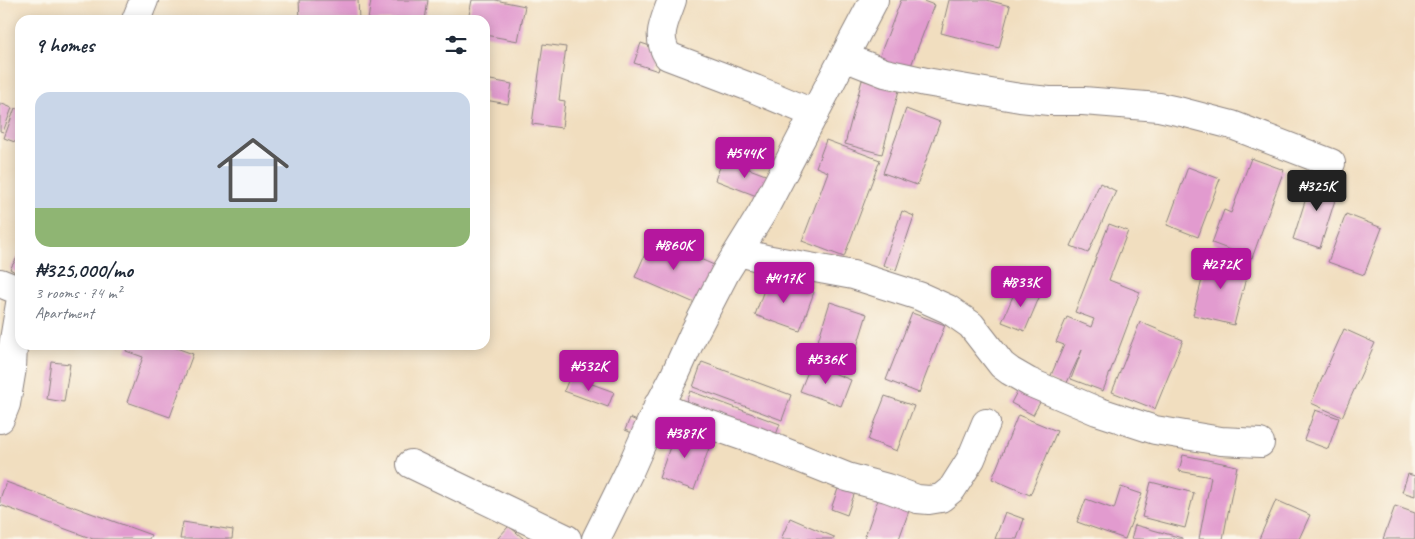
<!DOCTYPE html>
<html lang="en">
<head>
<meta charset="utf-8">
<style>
	body { margin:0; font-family:Caveat,sans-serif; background:#f6f6f7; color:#1f2937; height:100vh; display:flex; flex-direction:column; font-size:19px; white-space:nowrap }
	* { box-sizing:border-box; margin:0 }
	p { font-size:16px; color:#747a83 }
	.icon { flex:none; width:28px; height:28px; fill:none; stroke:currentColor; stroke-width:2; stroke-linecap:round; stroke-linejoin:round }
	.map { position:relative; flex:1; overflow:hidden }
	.side { position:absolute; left:15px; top:15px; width:475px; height:335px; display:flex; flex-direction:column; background:#fff; border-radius:15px; box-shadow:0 2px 12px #0003 }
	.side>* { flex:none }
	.price { position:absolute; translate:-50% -42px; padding:0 11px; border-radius:5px; background:#b5179e; color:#fff; font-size:16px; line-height:32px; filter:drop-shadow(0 1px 2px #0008) }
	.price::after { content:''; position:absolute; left:50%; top:30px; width:15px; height:11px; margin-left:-8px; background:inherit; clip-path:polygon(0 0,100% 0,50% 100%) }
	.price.on { background:#222; color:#fff }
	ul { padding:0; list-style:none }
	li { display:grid; align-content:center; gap:10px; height:265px; padding:0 20px }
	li+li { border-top:1px solid #e0e1e3 }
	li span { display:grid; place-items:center; height:155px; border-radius:15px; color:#555 }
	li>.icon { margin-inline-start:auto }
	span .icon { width:90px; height:90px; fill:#fffc; stroke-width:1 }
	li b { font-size:21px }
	h2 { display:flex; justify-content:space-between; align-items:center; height:60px; padding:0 20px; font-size:21px }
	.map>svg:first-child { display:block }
	.building { fill:#e29bcf }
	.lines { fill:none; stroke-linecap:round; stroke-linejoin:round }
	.street-casing { stroke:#8a807d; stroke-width:30 }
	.street { stroke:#fff; stroke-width:28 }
</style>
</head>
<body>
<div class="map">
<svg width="1415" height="539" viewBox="0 0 1415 539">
	<rect width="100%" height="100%" fill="#fbf7ec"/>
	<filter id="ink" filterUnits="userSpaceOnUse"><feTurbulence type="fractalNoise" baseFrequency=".02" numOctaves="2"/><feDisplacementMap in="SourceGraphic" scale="10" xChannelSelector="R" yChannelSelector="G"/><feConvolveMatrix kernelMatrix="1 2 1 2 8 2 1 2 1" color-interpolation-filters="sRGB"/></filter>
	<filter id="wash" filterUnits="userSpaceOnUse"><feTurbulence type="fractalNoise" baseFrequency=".0096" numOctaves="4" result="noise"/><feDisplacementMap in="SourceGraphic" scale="20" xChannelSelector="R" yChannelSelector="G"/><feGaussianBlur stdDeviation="1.12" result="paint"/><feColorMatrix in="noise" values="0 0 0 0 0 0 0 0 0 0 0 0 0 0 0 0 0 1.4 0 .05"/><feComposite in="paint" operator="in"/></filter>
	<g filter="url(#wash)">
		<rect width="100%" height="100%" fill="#f1debf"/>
		<g id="blocks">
			<path class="building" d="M 299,0 L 358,0 L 359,20 L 300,20 Z
				M 371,0 L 428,0 L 425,20 L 368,20 Z
				M 472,0 L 495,0 L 525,6 L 518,41 L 485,35 L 485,20 L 468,20 Z
				M 901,0 L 921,0 L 934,5 L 909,71 L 878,60 Z
				M 949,0 L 987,0 L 1010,6 L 999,48 L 941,33 Z
				M 641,43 L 665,51 L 658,71 L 634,63 Z
				M 543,44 L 566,47 L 559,100 L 565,101 L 562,128 L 532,124 Z
				M 485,79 L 512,84 L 508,104 L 485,100 Z
				M 862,80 L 899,90 L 882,154 L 845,144 Z
				M 0,103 L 12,108 L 3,132 L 0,131 Z
				M 15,108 L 20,110 L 20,144 L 4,138 Z
				M 906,109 L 940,122 L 917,185 L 883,173 Z
				M 826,140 L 880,160 L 844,257 L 802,241 L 828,172 L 816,167 Z
				M 1251,158 L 1284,170 L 1252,258 L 1212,243 L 1224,210 L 1231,213 Z
				M 723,159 L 776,179 L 767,200 L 715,180 Z
				M 1188,167 L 1220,179 L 1198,237 L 1167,225 Z
				M 1313,176 L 1340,184 L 1320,248 L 1293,239 Z
				M 1100,183 L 1116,191 L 1088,253 L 1071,246 Z
				M 902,211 L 914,216 L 896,270 L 883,265 Z
				M 1346,214 L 1382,228 L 1364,275 L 1328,262 Z
				M 1109,224 L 1128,231 L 1109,280 L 1140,292 L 1103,391 L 1071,379 L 1082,350 L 1065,387 L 1049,380 L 1064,345 L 1056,342 L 1067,317 L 1091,327 L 1094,319 L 1075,312 Z
				M 652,238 L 714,265 L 697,304 L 635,277 Z
				M 18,256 L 20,257 L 20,275 L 10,269 Z
				M 1208,256 L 1249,266 L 1234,325 L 1193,315 Z
				M 769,276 L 814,292 L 800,331 L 755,315 Z
				M 1018,284 L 1041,293 L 1025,331 L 1002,322 Z
				M 830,302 L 867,314 L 854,356 L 817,344 Z
				M 912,313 L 945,325 L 919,393 L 886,380 Z
				M 1140,322 L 1183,340 L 1155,409 L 1112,392 Z
				M 1344,329 L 1375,343 L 1342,417 L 1311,403 Z
				M 128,345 L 168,345 L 193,354 L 170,417 L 127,402 L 143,357 L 126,351 Z
				M 52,362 L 70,364 L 64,402 L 47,399 Z
				M 702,362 L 791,395 L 782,420 L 693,387 Z
				M 811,364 L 851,380 L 841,406 L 800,391 Z
				M 570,376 L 614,392 L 608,407 L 564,391 Z
				M 1021,384 L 1043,397 L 1033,415 L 1011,403 Z
				M 690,391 L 780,424 L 773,443 L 683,410 Z
				M 885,396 L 914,406 L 897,451 L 868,440 Z
				M 1315,410 L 1339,418 L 1328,449 L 1304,440 Z
				M 1018,415 L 1057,431 L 1030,495 L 992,479 Z
				M 630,418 L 649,426 L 644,438 L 625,430 Z
				M 677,427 L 712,440 L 694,490 L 659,478 Z
				M 1183,455 L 1237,466 L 1223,539 L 1199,539 L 1211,477 L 1179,471 Z
				M 1408,474 L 1415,476 L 1415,496 L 1402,492 Z
				M 6,482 L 151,535 L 149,539 L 93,539 L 0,505 L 0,499 Z
				M 1151,482 L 1194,493 L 1185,528 L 1142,517 Z
				M 840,483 L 856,489 L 847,515 L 831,509 Z
				M 1121,487 L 1142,494 L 1125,539 L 1077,522 L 1086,499 L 1114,509 Z
				M 880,494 L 911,505 L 899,539 L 864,539 Z
				M 1276,500 L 1310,515 L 1299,539 L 1259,539 Z
				M 1395,506 L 1415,513 L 1415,539 L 1383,539 Z
				M 1005,512 L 1024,519 L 1017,539 L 995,539 Z
				M 790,518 L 834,537 L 834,539 L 781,539 Z
				M 183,522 L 233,530 L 232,539 L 180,539 Z
				M 1135,525 L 1182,538 L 1182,539 L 1131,539 Z
				M 509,526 L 524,539 L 497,539 Z"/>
		</g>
	</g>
	<g filter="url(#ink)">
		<use href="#blocks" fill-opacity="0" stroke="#8a807d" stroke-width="1"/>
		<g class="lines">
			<defs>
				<path id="street" d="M 672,0 C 665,21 655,36 668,56 L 755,89 L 815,114
					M 136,20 L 144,0
					M 844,57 L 885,73 L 926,82 L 1020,98 L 1049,101 L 1083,101 L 1159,107 L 1182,112 L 1232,125 L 1331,163
					M 739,252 L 766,259 L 853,275 L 919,296 L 948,309 L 971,325 L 1002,365 L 1010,371 L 1029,382 L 1097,411 L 1155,430 L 1221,441 L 1260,443
					M 0,283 L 20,291
					M 658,405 L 679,414 L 757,441 L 847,477 L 887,488 L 917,499 L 929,500 L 941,498 L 952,489 L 971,459 L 986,423
					M 0,419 L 6,404 L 12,368 L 13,346 L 20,304
					M 411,464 L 567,539
					M 596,539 L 629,472 L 656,411 L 674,377 L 693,335 L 725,273 L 762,213 L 874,0"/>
			</defs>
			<use href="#street" class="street-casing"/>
			<use href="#street" class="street"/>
		</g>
	</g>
</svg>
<b class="price" style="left:745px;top:179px">₦544K</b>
<b class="price on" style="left:1317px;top:212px">₦325K</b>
<b class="price" style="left:674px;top:271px">₦860K</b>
<b class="price" style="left:1221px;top:290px">₦272K</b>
<b class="price" style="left:784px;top:304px">₦417K</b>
<b class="price" style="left:1021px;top:308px">₦833K</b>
<b class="price" style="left:826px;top:385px">₦536K</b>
<b class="price" style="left:589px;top:392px">₦532K</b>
<b class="price" style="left:685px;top:459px">₦387K</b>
<section class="side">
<h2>9 homes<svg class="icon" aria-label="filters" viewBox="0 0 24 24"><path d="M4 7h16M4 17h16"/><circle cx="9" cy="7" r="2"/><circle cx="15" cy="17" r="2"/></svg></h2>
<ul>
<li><span style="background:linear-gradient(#c9d6e8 75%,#8fb573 0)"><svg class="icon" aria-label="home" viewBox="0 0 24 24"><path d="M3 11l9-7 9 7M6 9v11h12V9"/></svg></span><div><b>₦325,000/mo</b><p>3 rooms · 74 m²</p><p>Apartment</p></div></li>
</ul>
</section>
</div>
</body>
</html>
